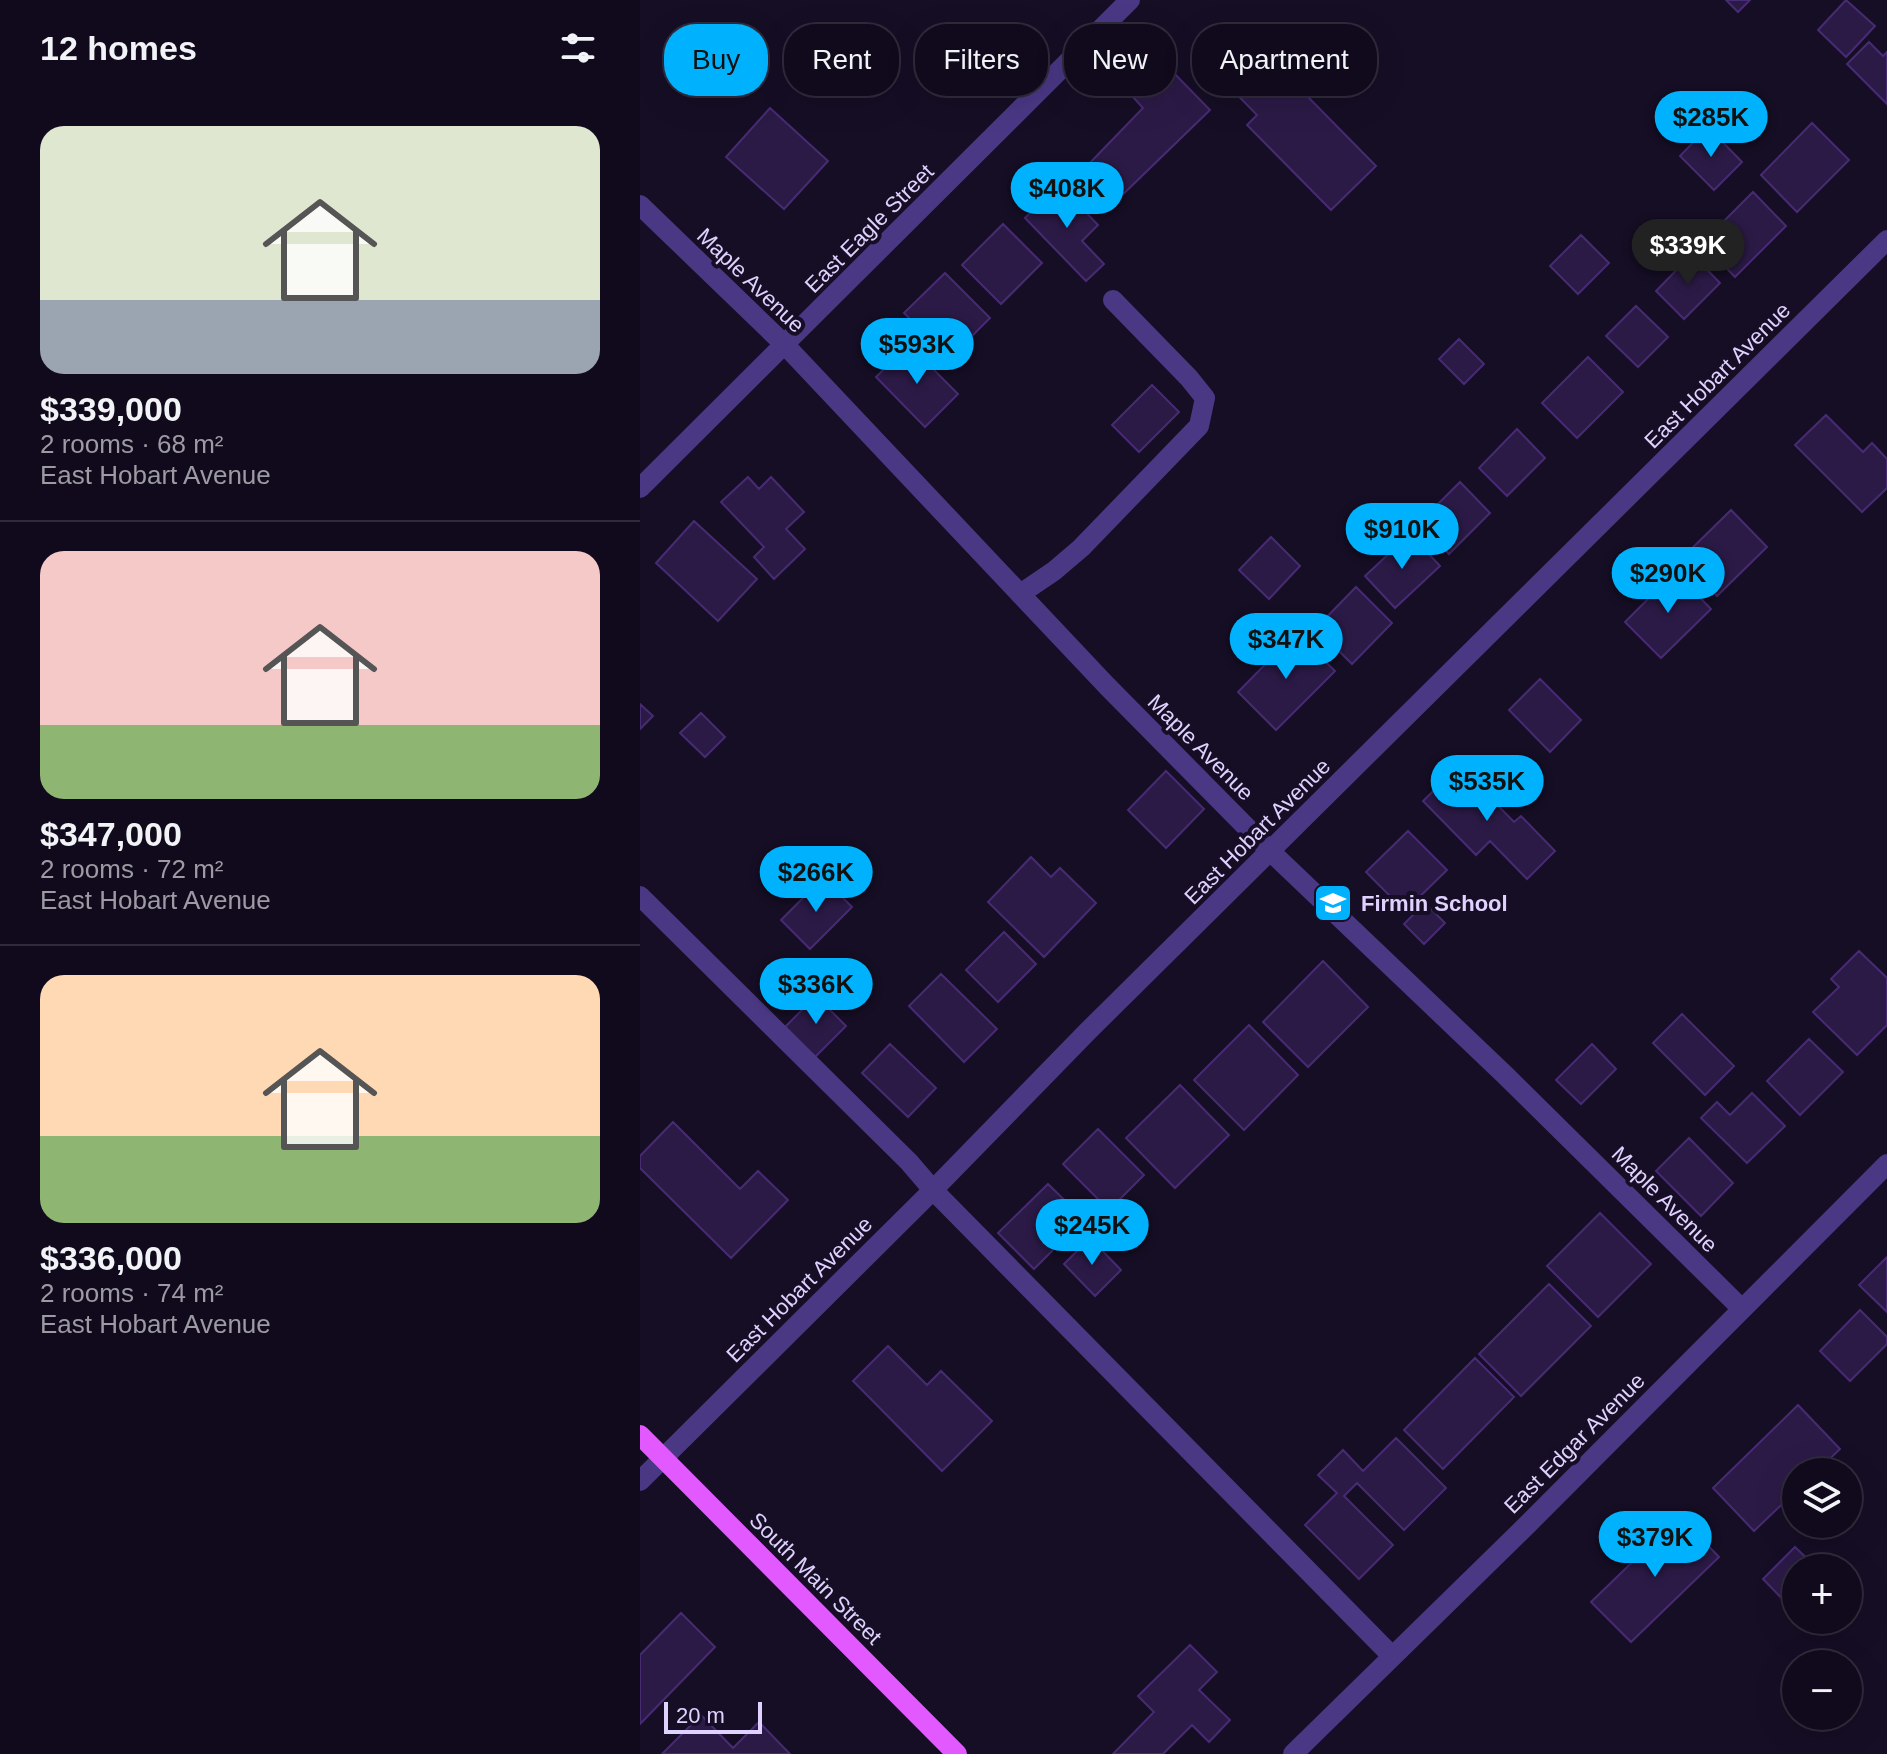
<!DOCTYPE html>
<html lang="en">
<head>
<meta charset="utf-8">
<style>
	body { margin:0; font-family:Arial,sans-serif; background:#191325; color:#f1f3f6; height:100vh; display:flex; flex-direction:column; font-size:30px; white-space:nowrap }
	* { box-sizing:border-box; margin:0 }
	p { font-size:26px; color:#9c9aa3 }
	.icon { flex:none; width:44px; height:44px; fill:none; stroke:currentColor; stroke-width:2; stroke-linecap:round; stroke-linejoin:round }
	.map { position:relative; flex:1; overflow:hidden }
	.drawer { display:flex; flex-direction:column; background:#100a1c; width:640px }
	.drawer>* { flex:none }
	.banner { position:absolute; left:24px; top:24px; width:760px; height:72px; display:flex; gap:16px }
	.controls { position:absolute; left:1142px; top:1458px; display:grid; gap:16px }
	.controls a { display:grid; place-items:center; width:80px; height:80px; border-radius:50%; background:#100a1c; box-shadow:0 8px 32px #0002,0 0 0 2px #302b3b; font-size:40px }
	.scale { position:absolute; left:24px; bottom:20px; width:98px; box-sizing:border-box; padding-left:8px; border:4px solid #e0d2ff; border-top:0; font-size:22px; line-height:28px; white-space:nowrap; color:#e0d2ff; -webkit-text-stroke:6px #160e25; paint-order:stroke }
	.price { position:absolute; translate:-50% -68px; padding:0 18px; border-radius:28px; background:#00b2fd; color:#111; font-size:26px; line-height:52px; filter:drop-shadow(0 2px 4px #0008) }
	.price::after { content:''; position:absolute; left:50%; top:48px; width:24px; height:18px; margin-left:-12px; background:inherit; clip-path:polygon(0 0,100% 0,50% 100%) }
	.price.active { background:#222; color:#fff }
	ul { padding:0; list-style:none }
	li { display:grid; align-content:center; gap:16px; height:424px; padding:0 40px }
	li+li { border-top:2px solid #302b3b }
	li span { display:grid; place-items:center; height:248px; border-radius:24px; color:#555 }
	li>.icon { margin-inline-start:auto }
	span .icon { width:144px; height:144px; fill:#fffc; stroke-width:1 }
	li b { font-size:34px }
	h2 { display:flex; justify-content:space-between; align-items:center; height:96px; padding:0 40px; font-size:34px }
	.pill { padding:0 28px; border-radius:32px; background:#100a1c; box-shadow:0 8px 32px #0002,0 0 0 2px #302b3b; font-size:28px; line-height:72px }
	.pill.active { background:#00b2fd; color:#111 }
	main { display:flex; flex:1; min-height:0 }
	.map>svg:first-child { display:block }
	.building { fill:#2b1a46; stroke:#472b73; stroke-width:2 }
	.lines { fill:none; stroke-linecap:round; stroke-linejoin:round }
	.service { stroke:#4a3885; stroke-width:20 }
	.minor { stroke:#4a3885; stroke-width:20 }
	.primary { stroke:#e259ff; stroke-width:20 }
	.labels { text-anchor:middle; stroke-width:8; stroke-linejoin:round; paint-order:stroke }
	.street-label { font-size:22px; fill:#e0d2ff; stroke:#160e25 }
	.poi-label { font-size:22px; font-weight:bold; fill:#e0d2ff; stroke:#160e25; text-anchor:start }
</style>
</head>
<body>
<main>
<section class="drawer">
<h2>12 homes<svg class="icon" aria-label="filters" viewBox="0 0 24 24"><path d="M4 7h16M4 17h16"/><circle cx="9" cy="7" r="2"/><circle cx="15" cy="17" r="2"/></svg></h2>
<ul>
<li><span style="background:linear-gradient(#dfe7d0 70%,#9aa5b1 0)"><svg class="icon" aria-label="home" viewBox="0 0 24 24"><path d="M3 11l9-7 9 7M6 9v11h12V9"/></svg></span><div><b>$339,000</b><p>2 rooms · 68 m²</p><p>East Hobart Avenue</p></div></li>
<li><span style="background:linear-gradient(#f6c9c9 70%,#8fb573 0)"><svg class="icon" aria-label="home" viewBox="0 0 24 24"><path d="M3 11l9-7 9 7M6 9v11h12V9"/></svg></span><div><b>$347,000</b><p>2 rooms · 72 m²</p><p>East Hobart Avenue</p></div></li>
<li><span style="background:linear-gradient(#ffd9b3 65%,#8fb573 0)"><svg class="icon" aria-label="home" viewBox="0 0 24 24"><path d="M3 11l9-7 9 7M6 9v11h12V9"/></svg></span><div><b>$336,000</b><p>2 rooms · 74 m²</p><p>East Hobart Avenue</p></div></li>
</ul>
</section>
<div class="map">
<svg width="1247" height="1754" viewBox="0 0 1247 1754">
	<rect width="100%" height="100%" fill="#160e25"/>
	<path class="building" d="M 1086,0 L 1110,0 L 1098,12 Z
		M 1206,0 L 1235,26 L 1206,57 L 1178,30 Z
		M 604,32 L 736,166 L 691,210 L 607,125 L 617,115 L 569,66 Z
		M 1229,42 L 1243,56 L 1247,52 L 1247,104 L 1207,64 Z
		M 526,65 L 570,110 L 475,202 L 443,170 L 503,108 L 493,97 Z
		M 130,108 L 188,161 L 144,209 L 86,157 Z
		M 1172,123 L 1209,160 L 1157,212 L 1121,175 Z
		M 1068,127 L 1102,162 L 1074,190 L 1040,156 Z
		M 419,184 L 458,225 L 442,241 L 464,264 L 446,281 L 385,218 Z
		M 1113,192 L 1146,226 L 1095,277 L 1062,243 Z
		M 363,224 L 402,263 L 361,304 L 322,265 Z
		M 941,235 L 969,263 L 938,294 L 910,266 Z
		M 1052,254 L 1080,283 L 1044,319 L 1016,291 Z
		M 305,273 L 350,318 L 310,358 L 264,313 Z
		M 996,306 L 1028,337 L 998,367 L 966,336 Z
		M 819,339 L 844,364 L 824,384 L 799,359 Z
		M 269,345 L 318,394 L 285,427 L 236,377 Z
		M 948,357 L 983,392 L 937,438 L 902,403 Z
		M 512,385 L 539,412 L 499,452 L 472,425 Z
		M 1186,415 L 1223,452 L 1232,443 L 1247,459 L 1247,488 L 1222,512 L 1155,445 Z
		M 877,429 L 905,458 L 867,496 L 839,468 Z
		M 108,477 L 119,489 L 131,477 L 164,512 L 146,529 L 165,549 L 134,579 L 114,557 L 124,547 L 81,502 Z
		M 820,482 L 850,513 L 809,554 L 778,524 Z
		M 1091,510 L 1127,547 L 1077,596 L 1041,559 Z
		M 54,521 L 117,579 L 78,621 L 16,563 Z
		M 770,534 L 800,566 L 755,608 L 725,576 Z
		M 631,537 L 660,566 L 629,599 L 599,570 Z
		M 1035,572 L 1071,609 L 1021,658 L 985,622 Z
		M 716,587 L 752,623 L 712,664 L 676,628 Z
		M 656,633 L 695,671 L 636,730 L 598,692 Z
		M 900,679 L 941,720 L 910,752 L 869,710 Z
		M 0,704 L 13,716 L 0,729 Z
		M 61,713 L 85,737 L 65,757 L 40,733 Z
		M 819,766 L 874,822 L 881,816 L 915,851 L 887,879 L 850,841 L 836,855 L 783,801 Z
		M 526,771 L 564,809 L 526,848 L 488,810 Z
		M 768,831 L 807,870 L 765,911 L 726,872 Z
		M 391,857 L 411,877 L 420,868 L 456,903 L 404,957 L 348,902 Z
		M 183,878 L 212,907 L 170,949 L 141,920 Z
		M 785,903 L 805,923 L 784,944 L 764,924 Z
		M 364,932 L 396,964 L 358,1002 L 326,970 Z
		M 1219,951 L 1247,978 L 1247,1025 L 1217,1055 L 1173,1012 L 1199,987 L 1191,979 Z
		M 683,961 L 728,1007 L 668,1067 L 623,1022 Z
		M 301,974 L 357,1029 L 324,1062 L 269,1006 Z
		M 176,996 L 206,1026 L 175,1057 L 145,1027 Z
		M 1042,1014 L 1094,1066 L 1065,1095 L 1013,1043 Z
		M 609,1025 L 658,1075 L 604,1130 L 554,1080 Z
		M 1169,1039 L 1203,1072 L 1160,1115 L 1127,1081 Z
		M 250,1044 L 296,1088 L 268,1117 L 222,1073 Z
		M 952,1044 L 976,1069 L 941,1104 L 916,1080 Z
		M 540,1085 L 589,1135 L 535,1188 L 486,1138 Z
		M 1112,1093 L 1145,1126 L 1107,1163 L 1061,1118 L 1077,1102 L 1090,1115 Z
		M 33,1122 L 100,1189 L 118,1171 L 148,1200 L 91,1258 L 0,1168 L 0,1156 Z
		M 458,1129 L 504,1175 L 469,1210 L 423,1164 Z
		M 1049,1138 L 1093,1183 L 1061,1216 L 1016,1171 Z
		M 408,1184 L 444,1219 L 394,1269 L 358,1233 Z
		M 960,1213 L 1011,1264 L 958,1317 L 907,1266 Z
		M 450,1238 L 481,1270 L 455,1296 L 424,1264 Z
		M 1247,1257 L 1247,1312 L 1219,1285 Z
		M 909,1284 L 951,1326 L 881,1396 L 839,1354 Z
		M 1220,1310 L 1247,1337 L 1247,1344 L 1210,1381 L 1180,1351 Z
		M 248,1346 L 287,1385 L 301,1371 L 352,1421 L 302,1471 L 213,1381 Z
		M 835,1358 L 874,1397 L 803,1469 L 764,1430 Z
		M 1158,1405 L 1200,1449 L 1176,1472 L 1156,1472 L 1156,1491 L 1114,1531 L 1073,1488 Z
		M 756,1438 L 806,1488 L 764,1530 L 717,1483 L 704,1496 L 753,1545 L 719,1579 L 665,1525 L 697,1493 L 678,1475 L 703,1450 L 723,1471 Z
		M 1040,1516 L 1079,1557 L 991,1642 L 951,1602 Z
		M 1155,1547 L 1177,1568 L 1156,1568 L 1156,1613 L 1123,1579 Z
		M 41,1613 L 75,1647 L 0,1724 L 0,1655 Z
		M 550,1645 L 577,1672 L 559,1690 L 590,1720 L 569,1742 L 552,1725 L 523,1754 L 473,1754 L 514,1712 L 498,1696 Z
		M 61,1715 L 93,1748 L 119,1722 L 150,1754 L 22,1754 Z"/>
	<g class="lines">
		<path class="service" d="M 380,594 L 414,571 L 441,548 L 559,426 L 565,398 L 549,378 L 473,300
			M 0,896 L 269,1162 L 293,1190 L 752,1656"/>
		<path class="minor" d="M 0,205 L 145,345 L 467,686 L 631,852 L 865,1075 L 1102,1309
			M 0,488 L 490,0
			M 0,1481 L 293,1190 L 448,1031 L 1247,240
			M 653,1754 L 888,1524 L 1247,1164"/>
		<path class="primary" d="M 0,1435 L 317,1754"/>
	</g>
	<defs>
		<symbol id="school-square" viewBox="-11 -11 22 22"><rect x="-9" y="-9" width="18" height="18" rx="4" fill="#00b2fd" stroke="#160e25"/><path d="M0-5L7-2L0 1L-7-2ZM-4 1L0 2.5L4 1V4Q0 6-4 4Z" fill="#fff"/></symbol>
	</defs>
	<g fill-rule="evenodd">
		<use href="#school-square" x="671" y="881" width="44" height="44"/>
	</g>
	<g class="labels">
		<g class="street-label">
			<text transform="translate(229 228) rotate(-45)" y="8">East Eagle Street</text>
			<text transform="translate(111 280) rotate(44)" y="8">Maple Avenue</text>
			<text transform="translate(1077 375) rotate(-45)" y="8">East Hobart Avenue</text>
			<text transform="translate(561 747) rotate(45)" y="8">Maple Avenue</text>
			<text transform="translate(617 831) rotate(-45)" y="8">East Hobart Avenue</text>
			<text transform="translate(1025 1199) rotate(45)" y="8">Maple Avenue</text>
			<text transform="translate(159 1289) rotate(-45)" y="8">East Hobart Avenue</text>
			<text transform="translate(934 1443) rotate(-45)" y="8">East Edgar Avenue</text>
			<text transform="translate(176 1578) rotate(45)" y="8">South Main Street</text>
		</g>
		<g class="poi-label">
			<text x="721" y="911">Firmin School</text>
		</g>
	</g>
</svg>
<div class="controls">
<a><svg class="icon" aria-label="layers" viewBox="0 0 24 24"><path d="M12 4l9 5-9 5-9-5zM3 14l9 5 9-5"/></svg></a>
<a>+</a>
<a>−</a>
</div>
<div class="scale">20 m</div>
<b class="price" style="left:1071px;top:159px">$285K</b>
<b class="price" style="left:427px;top:230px">$408K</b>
<b class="price active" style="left:1048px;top:287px">$339K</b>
<b class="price" style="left:277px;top:386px">$593K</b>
<b class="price" style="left:762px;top:571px">$910K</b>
<b class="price" style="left:1028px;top:615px">$290K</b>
<b class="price" style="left:646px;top:681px">$347K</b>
<b class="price" style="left:847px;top:823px">$535K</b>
<b class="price" style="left:176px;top:914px">$266K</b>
<b class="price" style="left:176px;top:1026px">$336K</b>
<b class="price" style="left:452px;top:1267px">$245K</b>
<b class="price" style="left:1015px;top:1579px">$379K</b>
<div class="banner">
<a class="pill active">Buy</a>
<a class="pill">Rent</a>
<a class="pill">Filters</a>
<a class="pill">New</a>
<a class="pill">Apartment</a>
</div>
</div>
</main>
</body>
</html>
